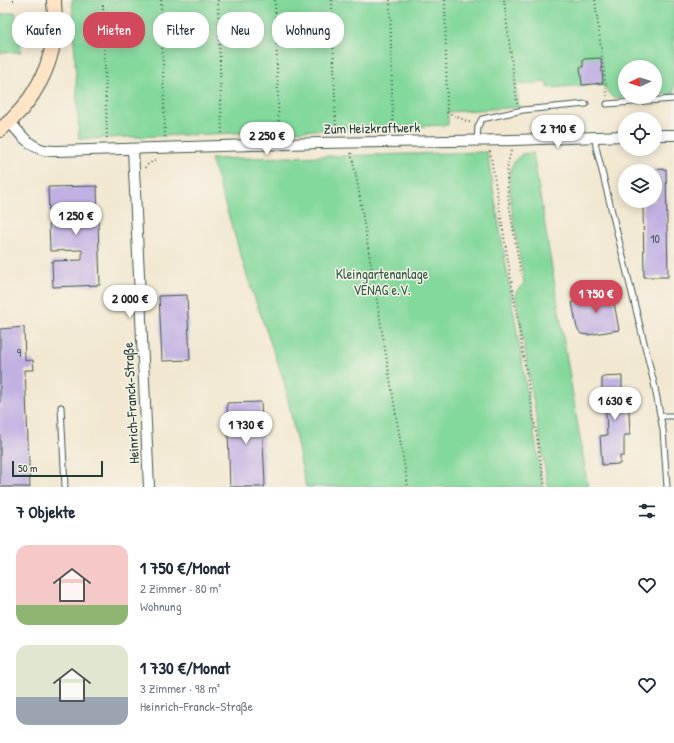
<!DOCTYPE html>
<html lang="de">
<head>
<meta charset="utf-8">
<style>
	body { margin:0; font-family:"Patrick Hand",sans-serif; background:#f6f6f7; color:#1f2937; height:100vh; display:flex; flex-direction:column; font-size:15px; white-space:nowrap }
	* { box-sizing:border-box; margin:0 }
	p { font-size:13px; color:#747a83 }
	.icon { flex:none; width:22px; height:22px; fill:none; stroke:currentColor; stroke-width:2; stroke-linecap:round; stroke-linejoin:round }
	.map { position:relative; height:487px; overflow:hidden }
	.sheet { display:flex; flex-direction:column; background:#fff; flex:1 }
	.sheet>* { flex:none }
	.banner { position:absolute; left:12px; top:12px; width:400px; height:36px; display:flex; gap:8px }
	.needle { width:26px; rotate:266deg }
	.buttons { position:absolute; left:618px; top:60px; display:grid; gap:8px }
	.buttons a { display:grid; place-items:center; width:44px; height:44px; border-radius:50%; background:#fff; box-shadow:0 2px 10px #0003; font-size:20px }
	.scale { position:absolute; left:12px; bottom:10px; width:91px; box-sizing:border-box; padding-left:4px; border:2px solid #1f3d34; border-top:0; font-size:11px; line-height:14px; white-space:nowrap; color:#1f3d34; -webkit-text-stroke:3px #f7f3e8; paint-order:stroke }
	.price { position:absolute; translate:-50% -34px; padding:0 9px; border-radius:14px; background:#fff; color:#222; font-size:13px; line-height:26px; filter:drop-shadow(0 1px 2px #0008) }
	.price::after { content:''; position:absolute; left:50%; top:24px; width:12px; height:9px; margin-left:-6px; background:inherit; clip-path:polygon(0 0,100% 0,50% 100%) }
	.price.on { background:#d1495b; color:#fff }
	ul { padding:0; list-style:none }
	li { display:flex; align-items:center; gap:12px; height:100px; padding:0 16px }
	li span { display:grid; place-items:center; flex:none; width:112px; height:80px; border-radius:12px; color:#555 }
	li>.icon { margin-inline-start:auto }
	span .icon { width:48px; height:48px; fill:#fffc; stroke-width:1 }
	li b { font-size:17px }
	h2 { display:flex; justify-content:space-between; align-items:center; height:48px; padding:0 16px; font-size:17px }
	.pill { padding:0 14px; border-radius:16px; background:#fff; box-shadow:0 2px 10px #0003; font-size:14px; line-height:36px }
	.pill.on { background:#d1495b; color:#fff }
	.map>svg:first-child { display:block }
	.green { fill:#83d89b; stroke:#518a68 }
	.building { fill:#c1b0e2 }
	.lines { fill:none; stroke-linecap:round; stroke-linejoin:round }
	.service-casing { stroke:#3f574c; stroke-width:7 }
	.minor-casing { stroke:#3f574c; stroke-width:12 }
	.secondary-casing { stroke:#3f574c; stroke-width:16 }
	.path { stroke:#3f574c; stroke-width:2; stroke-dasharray:1 3; stroke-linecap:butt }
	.service { stroke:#fff; stroke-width:5 }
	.minor { stroke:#fff; stroke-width:10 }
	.secondary { stroke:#ffe4c6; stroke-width:14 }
	.labels { text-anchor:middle; stroke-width:3; stroke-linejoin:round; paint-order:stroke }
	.number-label { font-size:12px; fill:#485a60 }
	.street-label { font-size:14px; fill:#1f3d34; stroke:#f7f3e8 }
	.park-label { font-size:14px; fill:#335c49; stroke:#f7f3e8 }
</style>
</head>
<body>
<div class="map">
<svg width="674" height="487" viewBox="0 0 674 487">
	<rect width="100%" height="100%" fill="#f7f3e8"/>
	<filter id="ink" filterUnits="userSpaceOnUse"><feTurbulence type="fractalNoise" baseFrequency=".025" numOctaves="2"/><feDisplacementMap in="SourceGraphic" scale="8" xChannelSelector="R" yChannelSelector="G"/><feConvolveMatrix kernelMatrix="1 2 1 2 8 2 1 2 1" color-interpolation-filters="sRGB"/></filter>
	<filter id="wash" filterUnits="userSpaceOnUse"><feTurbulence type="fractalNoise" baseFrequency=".012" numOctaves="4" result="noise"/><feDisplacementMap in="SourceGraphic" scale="16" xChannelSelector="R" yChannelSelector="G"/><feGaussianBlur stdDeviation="0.9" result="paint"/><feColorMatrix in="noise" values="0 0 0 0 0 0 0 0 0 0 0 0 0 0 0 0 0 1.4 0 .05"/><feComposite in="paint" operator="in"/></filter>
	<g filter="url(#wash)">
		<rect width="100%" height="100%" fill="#f2e8d1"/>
		<path class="green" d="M 72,0 L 674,0 L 674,94 L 655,95 L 655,67 L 625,67 L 625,97 L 632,97 L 613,98 L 602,84 L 548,88 L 547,82 L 516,85 L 519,107 L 448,112 L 448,125 L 79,139 Z
			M 15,12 L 20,33 L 21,52 L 0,53 L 0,15 Z
			M 487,152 L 543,487 L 306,487 L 284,381 L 249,282 L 211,159 Z
			M 533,153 L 588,487 L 548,487 L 515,293 L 524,283 L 511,204 L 509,175 L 514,161 L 522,154 Z"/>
		<g id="blocks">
			<path class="building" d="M 601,58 L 603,83 L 582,85 L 580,67 L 583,67 L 583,59 Z
				M 666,169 L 668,277 L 644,277 L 643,201 L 655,201 L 655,171 L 641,171 L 641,170 Z
				M 97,186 L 100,285 L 53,287 L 52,261 L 82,260 L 82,250 L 50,251 L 49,223 L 81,222 L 80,212 L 49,213 L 48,187 Z
				M 612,291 L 619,330 L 588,335 L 581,334 L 577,328 L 572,302 L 583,301 L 583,296 Z
				M 187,295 L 190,360 L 162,361 L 159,296 Z
				M 24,327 L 25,361 L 33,360 L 34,370 L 25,370 L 30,487 L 0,487 L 0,329 Z
				M 622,376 L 622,392 L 628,392 L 630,435 L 624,435 L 624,456 L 620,456 L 620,464 L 602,465 L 600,436 L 607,435 L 605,392 L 602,392 L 602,377 Z
				M 261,402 L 265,484 L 264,487 L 230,487 L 227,403 Z"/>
		</g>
	</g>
	<g filter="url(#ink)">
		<use href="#blocks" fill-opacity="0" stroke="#3f574c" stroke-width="1"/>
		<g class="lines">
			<defs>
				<path id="service" d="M 607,104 L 674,99
					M 595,137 L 596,147 L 654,383 L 663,430 L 667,487
					M 477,141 L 478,126 L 482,119 L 523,110 L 586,104
					M 61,407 L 65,487
					M 661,416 L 674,416"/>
				<path id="minor" d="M 10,122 C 19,133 29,146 44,150 C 49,151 53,151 57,151 L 319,143 L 514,140 L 625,136
					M 655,135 L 674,135
					M 133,149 L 149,487"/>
				<path id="secondary" d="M 0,130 C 33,104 55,64 55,21 C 55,14 54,7 54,0"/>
			</defs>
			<use href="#service" class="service-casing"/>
			<use href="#minor" class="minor-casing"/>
			<use href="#secondary" class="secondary-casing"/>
			<path class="path" d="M 13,0 L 16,0
				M 161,0 L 165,137
				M 218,0 L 222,135
				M 275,0 L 279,135
				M 332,0 L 336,133
				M 390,0 L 393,131
				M 445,0 L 447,112 L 471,123
				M 504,0 L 517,104
				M 595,0 L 607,96
				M 103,5 L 107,140
				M 490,151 L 545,487
				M 511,151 C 504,175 508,198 512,222 C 515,239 518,257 521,274
				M 351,153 L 356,175 L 408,487
				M 145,168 L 147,165 L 155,160"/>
			<use href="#service" class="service"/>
			<use href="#minor" class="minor"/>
			<use href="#secondary" class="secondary"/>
		</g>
	</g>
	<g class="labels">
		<g class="number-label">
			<text x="655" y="243">10</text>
			<text x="19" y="357">9</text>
		</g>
		<g class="street-label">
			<text transform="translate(372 128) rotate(-1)" y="5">Zum Heizkraftwerk</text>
			<text transform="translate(131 403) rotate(-93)" y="5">Heinrich-Franck-Straße</text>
		</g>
		<g class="park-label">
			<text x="382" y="279">Kleingartenanlage<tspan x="382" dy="16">VENAG e.V.</tspan></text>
		</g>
	</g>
</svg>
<div class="buttons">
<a><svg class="needle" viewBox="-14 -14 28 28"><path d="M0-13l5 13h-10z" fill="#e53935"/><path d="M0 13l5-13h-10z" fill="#747a83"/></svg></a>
<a><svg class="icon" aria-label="locate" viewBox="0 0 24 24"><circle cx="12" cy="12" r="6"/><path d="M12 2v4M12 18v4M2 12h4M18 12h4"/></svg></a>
<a><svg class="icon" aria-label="layers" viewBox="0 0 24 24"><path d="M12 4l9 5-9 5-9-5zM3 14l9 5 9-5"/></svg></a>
</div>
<div class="scale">50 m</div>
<b class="price" style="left:558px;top:149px">2 710 €</b>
<b class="price" style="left:267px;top:156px">2 250 €</b>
<b class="price" style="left:76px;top:236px">1 250 €</b>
<b class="price on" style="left:596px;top:314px">1 750 €</b>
<b class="price" style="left:130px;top:319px">2 000 €</b>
<b class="price" style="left:615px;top:421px">1 630 €</b>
<b class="price" style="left:246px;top:445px">1 730 €</b>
<div class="banner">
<a class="pill">Kaufen</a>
<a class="pill on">Mieten</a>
<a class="pill">Filter</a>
<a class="pill">Neu</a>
<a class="pill">Wohnung</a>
</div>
</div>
<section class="sheet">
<h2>7 Objekte<svg class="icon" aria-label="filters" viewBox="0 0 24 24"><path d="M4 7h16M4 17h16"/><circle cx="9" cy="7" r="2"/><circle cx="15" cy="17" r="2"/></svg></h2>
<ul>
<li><span style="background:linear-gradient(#f6c9c9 75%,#8fb573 0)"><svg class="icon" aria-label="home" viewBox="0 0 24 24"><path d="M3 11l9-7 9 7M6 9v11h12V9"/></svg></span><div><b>1 750 €/Monat</b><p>2 Zimmer · 80 m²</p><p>Wohnung</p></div><svg class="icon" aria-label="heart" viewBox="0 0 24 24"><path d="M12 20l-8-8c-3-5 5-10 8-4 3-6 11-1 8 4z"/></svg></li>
<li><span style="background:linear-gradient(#dfe7d0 65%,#9aa5b1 0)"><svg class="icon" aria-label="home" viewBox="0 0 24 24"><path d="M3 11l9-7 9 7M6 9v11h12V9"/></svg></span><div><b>1 730 €/Monat</b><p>3 Zimmer · 98 m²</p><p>Heinrich-Franck-Straße</p></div><svg class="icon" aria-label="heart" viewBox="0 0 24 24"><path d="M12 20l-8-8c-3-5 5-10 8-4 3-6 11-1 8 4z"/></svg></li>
</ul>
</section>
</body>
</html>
